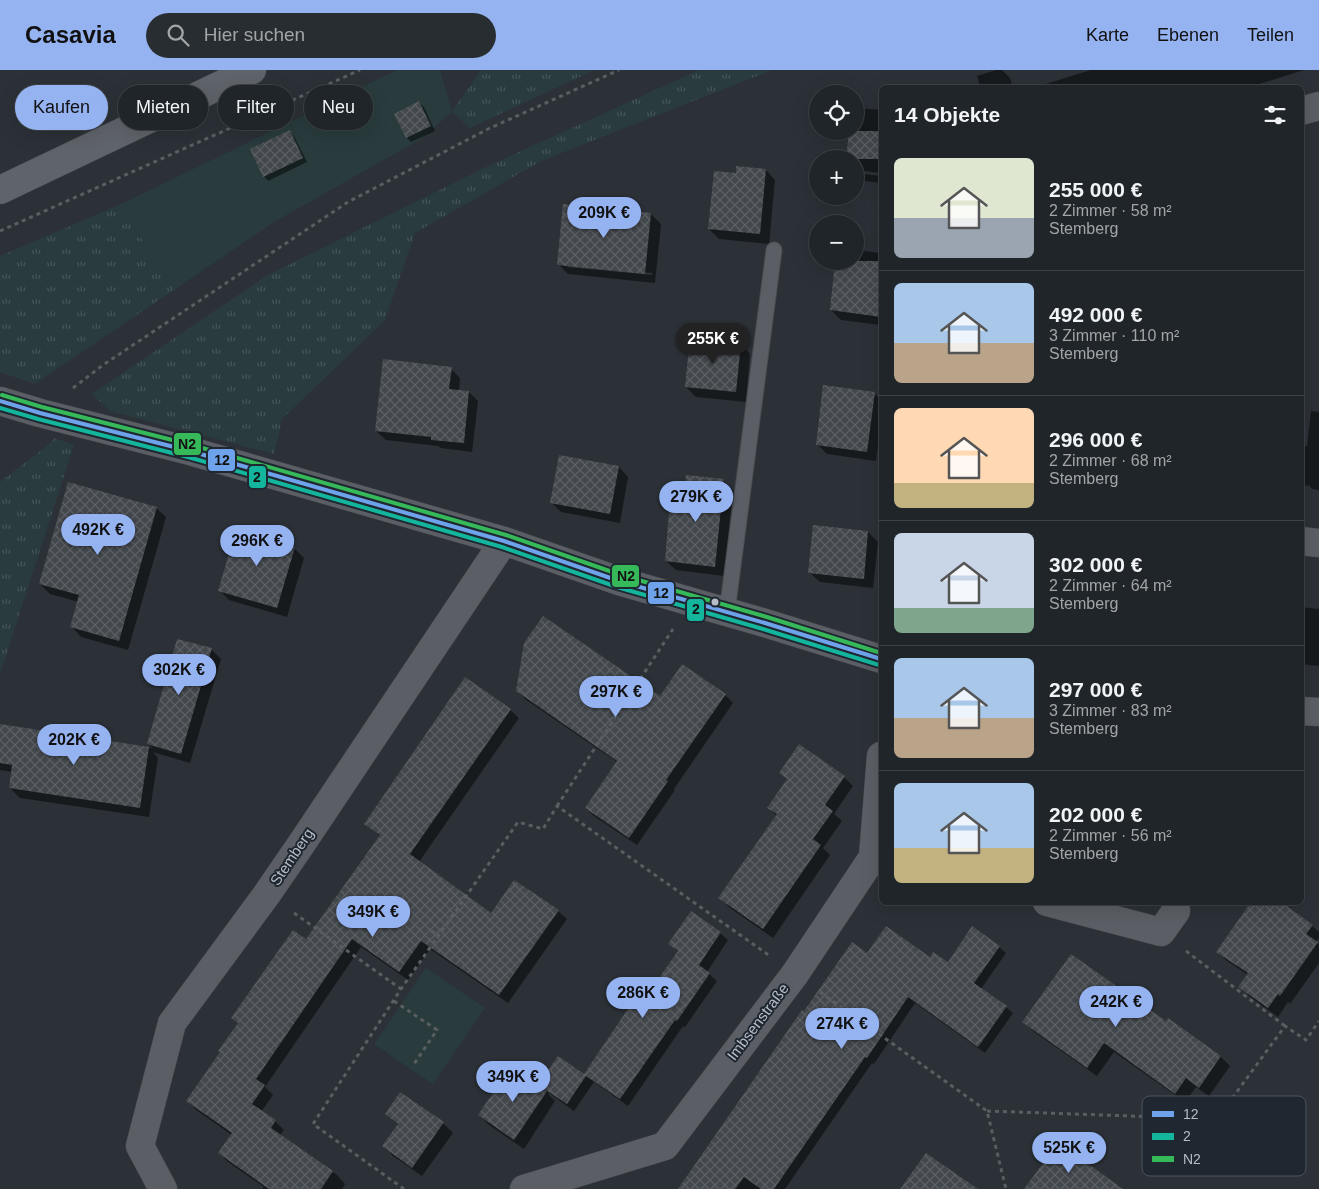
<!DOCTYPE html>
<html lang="de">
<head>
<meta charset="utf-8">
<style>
	body { margin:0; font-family:Helvetica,sans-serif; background:#282d31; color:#f1f3f6; height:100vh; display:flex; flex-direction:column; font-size:19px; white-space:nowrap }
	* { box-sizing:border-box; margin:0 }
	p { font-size:16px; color:#a2a5a8 }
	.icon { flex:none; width:28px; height:28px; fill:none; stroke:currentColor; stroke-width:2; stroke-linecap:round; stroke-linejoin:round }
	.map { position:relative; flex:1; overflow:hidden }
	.panel { position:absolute; left:879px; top:15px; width:425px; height:820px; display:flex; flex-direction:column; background:#202529; border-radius:8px; box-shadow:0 5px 20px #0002,0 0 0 1px #3d4246 }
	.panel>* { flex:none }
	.banner { position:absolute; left:15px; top:15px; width:475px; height:45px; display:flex; gap:10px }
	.controls { position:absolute; left:809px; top:15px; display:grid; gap:10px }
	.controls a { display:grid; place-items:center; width:55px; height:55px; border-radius:50%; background:#202529; box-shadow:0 5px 20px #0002,0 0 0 1px #3d4246; font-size:25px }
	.price { position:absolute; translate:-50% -42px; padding:0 11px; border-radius:18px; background:#95b2f1; color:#111; font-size:16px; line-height:32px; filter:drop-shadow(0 1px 2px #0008) }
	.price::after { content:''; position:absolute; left:50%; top:30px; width:15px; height:11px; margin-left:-8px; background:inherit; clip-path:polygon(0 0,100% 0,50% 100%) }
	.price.on { background:#222; color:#fff }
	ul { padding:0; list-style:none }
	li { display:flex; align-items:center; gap:15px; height:125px; padding:0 15px }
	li+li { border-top:1px solid #3d4246 }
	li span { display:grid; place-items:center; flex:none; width:140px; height:100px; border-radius:8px; color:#555 }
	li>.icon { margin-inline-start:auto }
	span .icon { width:60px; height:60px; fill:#fffc; stroke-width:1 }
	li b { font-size:21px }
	h2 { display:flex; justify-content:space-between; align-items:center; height:60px; padding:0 15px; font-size:21px }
	.pill { padding:0 18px; border-radius:22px; background:#202529; box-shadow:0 5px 20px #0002,0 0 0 1px #3d4246; font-size:18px; line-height:45px }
	.pill.on { background:#95b2f1; color:#111 }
	header { display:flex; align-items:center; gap:30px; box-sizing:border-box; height:70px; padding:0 25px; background:#95b2f1; color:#111 }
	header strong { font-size:24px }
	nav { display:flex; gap:28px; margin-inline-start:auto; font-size:18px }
	.search { width:350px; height:45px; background:#282d31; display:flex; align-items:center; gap:12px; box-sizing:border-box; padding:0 18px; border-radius:28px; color:#a2a5a8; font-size:19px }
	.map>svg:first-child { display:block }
	.grass { fill:url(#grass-tufts) }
	.green { fill:#293b3d }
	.shadow { fill:#0007; fill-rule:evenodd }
	.building { fill:url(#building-cross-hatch) }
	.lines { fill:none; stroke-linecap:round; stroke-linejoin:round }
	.lane-casing { stroke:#494d52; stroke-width:17 }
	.street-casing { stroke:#494d52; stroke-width:29 }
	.secondary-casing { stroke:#494d52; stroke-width:29 }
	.path { stroke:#595e62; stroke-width:3; stroke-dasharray:4 4; stroke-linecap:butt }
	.lane { stroke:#5b5f65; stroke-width:15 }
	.street { stroke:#5b5f65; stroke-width:28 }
	.secondary { stroke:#5f636a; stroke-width:28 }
	.bus-1-casing { stroke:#1f2731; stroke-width:8 }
	.bus-2-casing { stroke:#1f2731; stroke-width:8 }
	.bus-3-casing { stroke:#1f2731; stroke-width:8 }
	.bus-1 { stroke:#6ea3eb; stroke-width:4 }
	.bus-2 { stroke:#13b59c; stroke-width:4 }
	.bus-3 { stroke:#36b959; stroke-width:4 }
	.bus-dot { fill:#b6bdc7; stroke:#1f2731; stroke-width:2 }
	.labels { text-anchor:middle; stroke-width:4; stroke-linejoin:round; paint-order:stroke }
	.street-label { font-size:15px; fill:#b6bdc7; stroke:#1f2731 }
	.key { fill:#1f2731; stroke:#4c545e; stroke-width:1 }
	.key-label { font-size:14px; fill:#b6bdc7 }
	.line-badge { stroke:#1f2731; stroke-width:2 }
	.pale-badge-label { font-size:14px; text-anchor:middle; font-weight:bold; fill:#111 }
</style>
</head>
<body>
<header>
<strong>Casavia</strong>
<div class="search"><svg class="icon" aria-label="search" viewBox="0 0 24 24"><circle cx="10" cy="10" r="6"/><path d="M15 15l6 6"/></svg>Hier suchen</div>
<nav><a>Karte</a><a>Ebenen</a><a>Teilen</a></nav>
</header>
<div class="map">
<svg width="1319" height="1119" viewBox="0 0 1319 1119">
	<defs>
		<pattern id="grass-tufts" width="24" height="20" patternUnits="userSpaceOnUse" patternTransform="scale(1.25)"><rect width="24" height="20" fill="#293b3d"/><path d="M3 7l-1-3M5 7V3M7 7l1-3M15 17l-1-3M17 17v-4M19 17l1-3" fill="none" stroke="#465558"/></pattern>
		<pattern id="building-cross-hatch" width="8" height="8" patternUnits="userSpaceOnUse" patternTransform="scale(1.25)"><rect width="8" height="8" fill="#43484d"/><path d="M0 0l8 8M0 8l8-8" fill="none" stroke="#5c6065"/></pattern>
	</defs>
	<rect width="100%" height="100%" fill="#2b3137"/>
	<path class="grass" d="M 481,0 L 594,0 L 470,58 L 452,42 Z
		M 699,0 L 772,0 L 541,91 L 415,163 L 385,250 L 282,349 L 274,384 L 110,341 L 92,324 L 266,206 L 484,98 Z
		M 119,135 L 175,219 L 35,314 L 0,302 L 0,186 Z
		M 55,368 L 74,375 L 0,604 L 0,412 L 38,383 Z"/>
	<path class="green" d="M 397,0 L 440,0 L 452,42 L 421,69 L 276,151 L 175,219 L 119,135 Z
		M 426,898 L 485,938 L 433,1014 L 374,974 Z"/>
	<path class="shadow" d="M 996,0 L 1002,0 L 1010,8 L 1013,18 L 981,18 L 977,6 Z
		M 1091,0 L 1304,0 L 1247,18 L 1033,18 Z
		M 419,33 L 424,37 L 435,61 L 411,72 L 407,68 Z
		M 855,38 L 881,40 L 881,103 L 855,100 Z
		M 290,62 L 294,66 L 307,92 L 268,111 L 264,106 Z
		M 766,100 L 775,110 L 769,174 L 719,169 L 709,159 L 737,105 Z
		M 855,103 L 881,106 L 881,113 L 856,110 Z
		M 651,144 L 661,154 L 655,213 L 568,204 L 558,194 ZM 567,195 L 652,203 L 652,205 L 567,197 Z
		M 855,180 L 881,183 L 881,255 L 841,250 L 831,240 L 855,191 Z
		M 741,274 L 750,284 L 746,332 L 696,327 L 686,317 Z
		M 451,299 L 460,308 L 459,321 L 469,322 L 478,331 L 472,382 L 441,378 L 438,376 L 386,370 L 376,361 Z
		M 874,323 L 881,330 L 881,351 L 876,391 L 827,384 L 817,374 Z
		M 1311,341 L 1319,342 L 1319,420 L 1312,419 L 1310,416 L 1301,415 L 1301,376 L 1307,376 Z
		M 619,397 L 628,407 L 620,453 L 561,442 L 551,432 Z
		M 723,410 L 733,420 L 724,506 L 676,500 L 666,491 Z
		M 156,438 L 166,447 L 128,580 L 81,567 L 72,557 L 79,532 L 50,524 L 40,514 Z
		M 276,460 L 285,469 L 290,477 L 294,478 L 304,488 L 287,547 L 229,530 L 220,521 L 260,467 Z
		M 868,462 L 878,472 L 873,518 L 820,512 L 810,503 Z
		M 1301,537 L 1319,539 L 1319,596 L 1301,594 Z
		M 211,579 L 221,589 L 190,693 L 153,682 L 158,688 L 149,747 L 20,728 L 10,718 L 12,702 L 0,700 L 0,655 L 153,678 L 148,674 Z
		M 517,620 L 661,628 L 725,625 L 733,633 L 674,719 L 675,720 L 637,775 L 594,746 L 586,738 L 617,692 L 525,629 Z
		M 510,640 L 519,648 L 419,792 L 491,844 L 558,841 L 567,849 L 508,933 L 430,879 L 408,910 L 361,877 L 265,1017 L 273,1025 L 261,1042 L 275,1051 L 284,1060 L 280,1065 L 337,1105 L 345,1114 L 342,1119 L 262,1119 L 264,1117 L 228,1092 L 219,1083 L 232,1065 L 196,1040 L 188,1031 L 307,871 L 380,766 L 366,753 Z
		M 781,703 L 844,707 L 853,716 L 834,744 L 842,751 L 823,778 L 830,785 L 773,868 L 730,838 L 720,828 L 777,746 L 769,738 L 788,710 Z
		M 1279,832 L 1312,856 L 1319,862 L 1319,868 L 1316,872 L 1319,875 L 1319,893 L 1290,934 L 1288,932 L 1278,947 L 1249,926 L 1240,917 L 1248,905 L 1227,891 L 1218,882 Z
		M 691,843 L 720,863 L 728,870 L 707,902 L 717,911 L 685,957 L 683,956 L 628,1036 L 594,1012 L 574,1041 L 549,1023 L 548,1024 L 555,1031 L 524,1079 L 489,1055 L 479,1045 L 584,1006 L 645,931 L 678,882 L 670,874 Z
		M 973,858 L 999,877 L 1006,883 L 981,919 L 1006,937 L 1013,943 L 985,983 L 915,933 L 874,994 L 872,993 L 785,1119 L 680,1119 L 804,943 L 867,885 L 930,889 L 948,894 Z
		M 1168,950 L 1221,987 L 1230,996 L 1209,1026 L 1196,1017 L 1185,1032 L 1114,982 L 1097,1006 L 1033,961 L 1024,952 L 1166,953 Z
		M 386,1044 L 443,1053 L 453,1063 L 422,1106 L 393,1086 L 384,1076 L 398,1055 Z"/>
	<path class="building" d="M 419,31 L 431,56 L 406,68 L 394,44 Z
		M 290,60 L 303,88 L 263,107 L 250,79 Z
		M 849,61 L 881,61 L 881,89 L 846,89 Z
		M 736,96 L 766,99 L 760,164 L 708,159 L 714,101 L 736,103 Z
		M 563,134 L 651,143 L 645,204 L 557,195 Z
		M 835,191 L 881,191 L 881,247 L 830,240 Z
		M 690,268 L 741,273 L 736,322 L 685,317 Z
		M 383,289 L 452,297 L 449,319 L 469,321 L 464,373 L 431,370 L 431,367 L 375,361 Z
		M 823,315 L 875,322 L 867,382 L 816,375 Z
		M 559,385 L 619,396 L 610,444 L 550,433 Z
		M 686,405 L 724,409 L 715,497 L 665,491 L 669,442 L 681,443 Z
		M 68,412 L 157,437 L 119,571 L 70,557 L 79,525 L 39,514 Z
		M 813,455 L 868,461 L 864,509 L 808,503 Z
		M 276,458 L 285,474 L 295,477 L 277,538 L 218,521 L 236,460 L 259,466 Z
		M 543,546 L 660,626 L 682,594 L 726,624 L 666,710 L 668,711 L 629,768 L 585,738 L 617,691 L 516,621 L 524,573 Z
		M 177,569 L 212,578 L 181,684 L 147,674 Z
		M 465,607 L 511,639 L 410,784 L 491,843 L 514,810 L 559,840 L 499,925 L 421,871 L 399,902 L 352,869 L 256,1009 L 265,1015 L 252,1034 L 276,1050 L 271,1058 L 333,1101 L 321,1119 L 269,1119 L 218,1083 L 232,1063 L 186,1031 L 220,982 L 218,981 L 238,953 L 231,948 L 293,860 L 306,869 L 380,765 L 364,754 Z
		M 0,654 L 149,677 L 140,738 L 9,718 L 12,695 L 0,693 Z
		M 799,674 L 845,706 L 825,735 L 833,741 L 813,769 L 821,775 L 763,859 L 718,828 L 777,744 L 767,738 L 787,709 L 779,703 Z
		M 1251,832 L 1281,832 L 1313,855 L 1306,864 L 1318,872 L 1280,926 L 1278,924 L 1268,938 L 1238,917 L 1248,903 L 1216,882 Z
		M 691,841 L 721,862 L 699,895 L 710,903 L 677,951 L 675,950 L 620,1029 L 586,1006 L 567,1034 L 538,1015 L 558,986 L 584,1004 L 638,924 L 644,929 L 678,881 L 688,888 L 668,874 Z
		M 886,856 L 930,887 L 933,882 L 948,892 L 972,856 L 1000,876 L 974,913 L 1007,936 L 978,977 L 908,927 L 867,988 L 865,987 L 774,1119 L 761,1119 L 744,1107 L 735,1119 L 678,1119 L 802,940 L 804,941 L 852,872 L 867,883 Z
		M 1071,884 L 1166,951 L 1168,948 L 1221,986 L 1199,1018 L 1186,1008 L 1175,1024 L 1104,973 L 1087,998 L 1022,952 Z
		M 511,996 L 547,1021 L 514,1070 L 478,1045 Z
		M 400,1022 L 444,1052 L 412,1098 L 382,1076 L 398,1054 L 385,1044 Z
		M 1058,1073 L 1076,1086 L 1076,1085 L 1123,1119 L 1024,1119 Z
		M 926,1083 L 978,1119 L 900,1119 Z"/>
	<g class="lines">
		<defs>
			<path id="lane" d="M 727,542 L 774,180"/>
			<path id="street" d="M 1301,41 L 1319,36
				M 0,331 L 40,343 L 190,381 L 504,471 L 619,511 L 765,553 L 881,589
				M 1301,471 L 1319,473
				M 1301,641 L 1319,642
				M 1047,832 L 1161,862 L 1176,841
				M 163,1119 L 140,1076 L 172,953 L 267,824 L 302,773 L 504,471
				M 524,1119 L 665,1076 L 795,904 L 873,787 L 881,686"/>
			<path id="secondary" d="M 0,120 L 252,0"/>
		</defs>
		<use href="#lane" class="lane-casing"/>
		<use href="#street" class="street-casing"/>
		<use href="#secondary" class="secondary-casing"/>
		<path class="path" d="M 0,161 L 360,0
			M 73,318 L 103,295 L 348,132 L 488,59 L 619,0
			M 557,736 L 673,559
			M 294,843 L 401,919
			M 431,861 L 439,865
			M 1186,881 L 1285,956
			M 820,922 L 987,1041 L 1006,1119
			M 394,931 L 437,960 L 414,994
			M 987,1041 L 1217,1049 L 1285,956 L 1306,970 L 1319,951
			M 404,1119 L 313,1054 L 401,919 L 518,752 L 543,759 L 557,736 L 770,886"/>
		<use href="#lane" class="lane"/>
		<use href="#street" class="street"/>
		<use href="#secondary" class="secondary"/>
		<defs>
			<path id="bus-1" d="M 0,331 L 40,343 L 190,381 L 504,471 L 619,511 L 765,553 L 881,589"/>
			<path id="bus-2" d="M 0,338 L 38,349 L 188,387 L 502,477 L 617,517 L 763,559 L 879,595"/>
			<path id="bus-3" d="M 2,325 L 42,337 L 192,375 L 506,465 L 621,505 L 767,547 L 881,583"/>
		</defs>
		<use href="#bus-1" class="bus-1-casing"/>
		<use href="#bus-2" class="bus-2-casing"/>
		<use href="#bus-3" class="bus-3-casing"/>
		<use href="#bus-1" class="bus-1"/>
		<use href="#bus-2" class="bus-2"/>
		<use href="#bus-3" class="bus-3"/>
	</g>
	<circle class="bus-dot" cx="715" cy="532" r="4.5"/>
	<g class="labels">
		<g class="street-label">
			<text transform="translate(292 787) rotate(-56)" y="5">Stemberg</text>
			<text transform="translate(758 952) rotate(-53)" y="5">Imbsenstraße</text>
		</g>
	</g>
	<rect x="1142" y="1026" width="164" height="80" rx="8" class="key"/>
	<rect x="1152" y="1041" width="22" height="6" fill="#6ea3eb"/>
	<rect x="1152" y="1063" width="22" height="7" fill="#13b59c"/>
	<rect x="1152" y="1086" width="22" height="6" fill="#36b959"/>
	<g class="key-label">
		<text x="1183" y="1049">12</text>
		<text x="1183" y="1071">2</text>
		<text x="1183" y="1094">N2</text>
	</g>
	<g class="line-badge">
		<rect x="173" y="362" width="29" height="24" rx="5" fill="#36b959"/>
		<rect x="207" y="378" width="29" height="24" rx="5" fill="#6ea3eb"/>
		<rect x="248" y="395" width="19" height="24" rx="5" fill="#13b59c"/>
		<rect x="611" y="494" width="29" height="24" rx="5" fill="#36b959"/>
		<rect x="647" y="511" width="28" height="24" rx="5" fill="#6ea3eb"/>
		<rect x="686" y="528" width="19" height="24" rx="5" fill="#13b59c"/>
	</g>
	<g class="pale-badge-label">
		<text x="187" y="379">N2</text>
		<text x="222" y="395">12</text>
		<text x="257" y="412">2</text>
		<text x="626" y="511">N2</text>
		<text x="661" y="528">12</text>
		<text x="696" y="544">2</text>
	</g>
</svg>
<div class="controls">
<a><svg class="icon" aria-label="locate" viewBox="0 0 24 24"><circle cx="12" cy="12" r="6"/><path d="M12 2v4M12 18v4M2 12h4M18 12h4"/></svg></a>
<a>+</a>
<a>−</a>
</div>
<b class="price" style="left:604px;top:169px">209K €</b>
<b class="price on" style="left:713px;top:295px">255K €</b>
<b class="price" style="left:696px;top:453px">279K €</b>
<b class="price" style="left:98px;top:486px">492K €</b>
<b class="price" style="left:257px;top:497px">296K €</b>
<b class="price" style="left:179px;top:626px">302K €</b>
<b class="price" style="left:616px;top:648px">297K €</b>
<b class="price" style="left:74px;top:696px">202K €</b>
<b class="price" style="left:373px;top:868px">349K €</b>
<b class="price" style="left:643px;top:949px">286K €</b>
<b class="price" style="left:1116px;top:958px">242K €</b>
<b class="price" style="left:842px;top:980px">274K €</b>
<b class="price" style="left:513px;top:1033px">349K €</b>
<b class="price" style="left:1069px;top:1104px">525K €</b>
<div class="banner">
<a class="pill on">Kaufen</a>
<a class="pill">Mieten</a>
<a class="pill">Filter</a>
<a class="pill">Neu</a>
</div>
<section class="panel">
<h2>14 Objekte<svg class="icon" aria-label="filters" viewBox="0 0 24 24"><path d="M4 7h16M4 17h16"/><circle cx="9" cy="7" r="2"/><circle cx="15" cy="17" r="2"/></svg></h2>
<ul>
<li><span style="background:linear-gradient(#dfe7d0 60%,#9aa5b1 0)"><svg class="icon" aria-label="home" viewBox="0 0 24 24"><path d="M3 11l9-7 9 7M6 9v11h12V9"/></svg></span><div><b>255 000 €</b><p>2 Zimmer · 58 m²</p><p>Stemberg</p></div></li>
<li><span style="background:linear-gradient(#a9c7e8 60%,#b9a48a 0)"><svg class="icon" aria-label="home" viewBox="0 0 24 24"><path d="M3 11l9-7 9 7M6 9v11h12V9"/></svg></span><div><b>492 000 €</b><p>3 Zimmer · 110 m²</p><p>Stemberg</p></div></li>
<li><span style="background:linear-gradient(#ffd9b3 75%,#c2b280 0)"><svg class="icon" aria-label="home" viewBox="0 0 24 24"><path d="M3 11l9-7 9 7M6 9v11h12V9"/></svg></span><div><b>296 000 €</b><p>2 Zimmer · 68 m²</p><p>Stemberg</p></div></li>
<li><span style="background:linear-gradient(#c9d6e8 75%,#7fa58c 0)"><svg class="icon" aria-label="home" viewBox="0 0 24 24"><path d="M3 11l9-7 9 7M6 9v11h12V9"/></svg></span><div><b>302 000 €</b><p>2 Zimmer · 64 m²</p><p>Stemberg</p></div></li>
<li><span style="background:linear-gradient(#a9c7e8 60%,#b9a48a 0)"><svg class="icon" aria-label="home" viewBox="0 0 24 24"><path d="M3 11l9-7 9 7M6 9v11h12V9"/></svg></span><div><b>297 000 €</b><p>3 Zimmer · 83 m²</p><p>Stemberg</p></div></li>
<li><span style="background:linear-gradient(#a9c7e8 65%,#c2b280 0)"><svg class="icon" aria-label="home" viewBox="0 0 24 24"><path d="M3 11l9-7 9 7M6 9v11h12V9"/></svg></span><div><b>202 000 €</b><p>2 Zimmer · 56 m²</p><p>Stemberg</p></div></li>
</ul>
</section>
</div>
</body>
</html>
